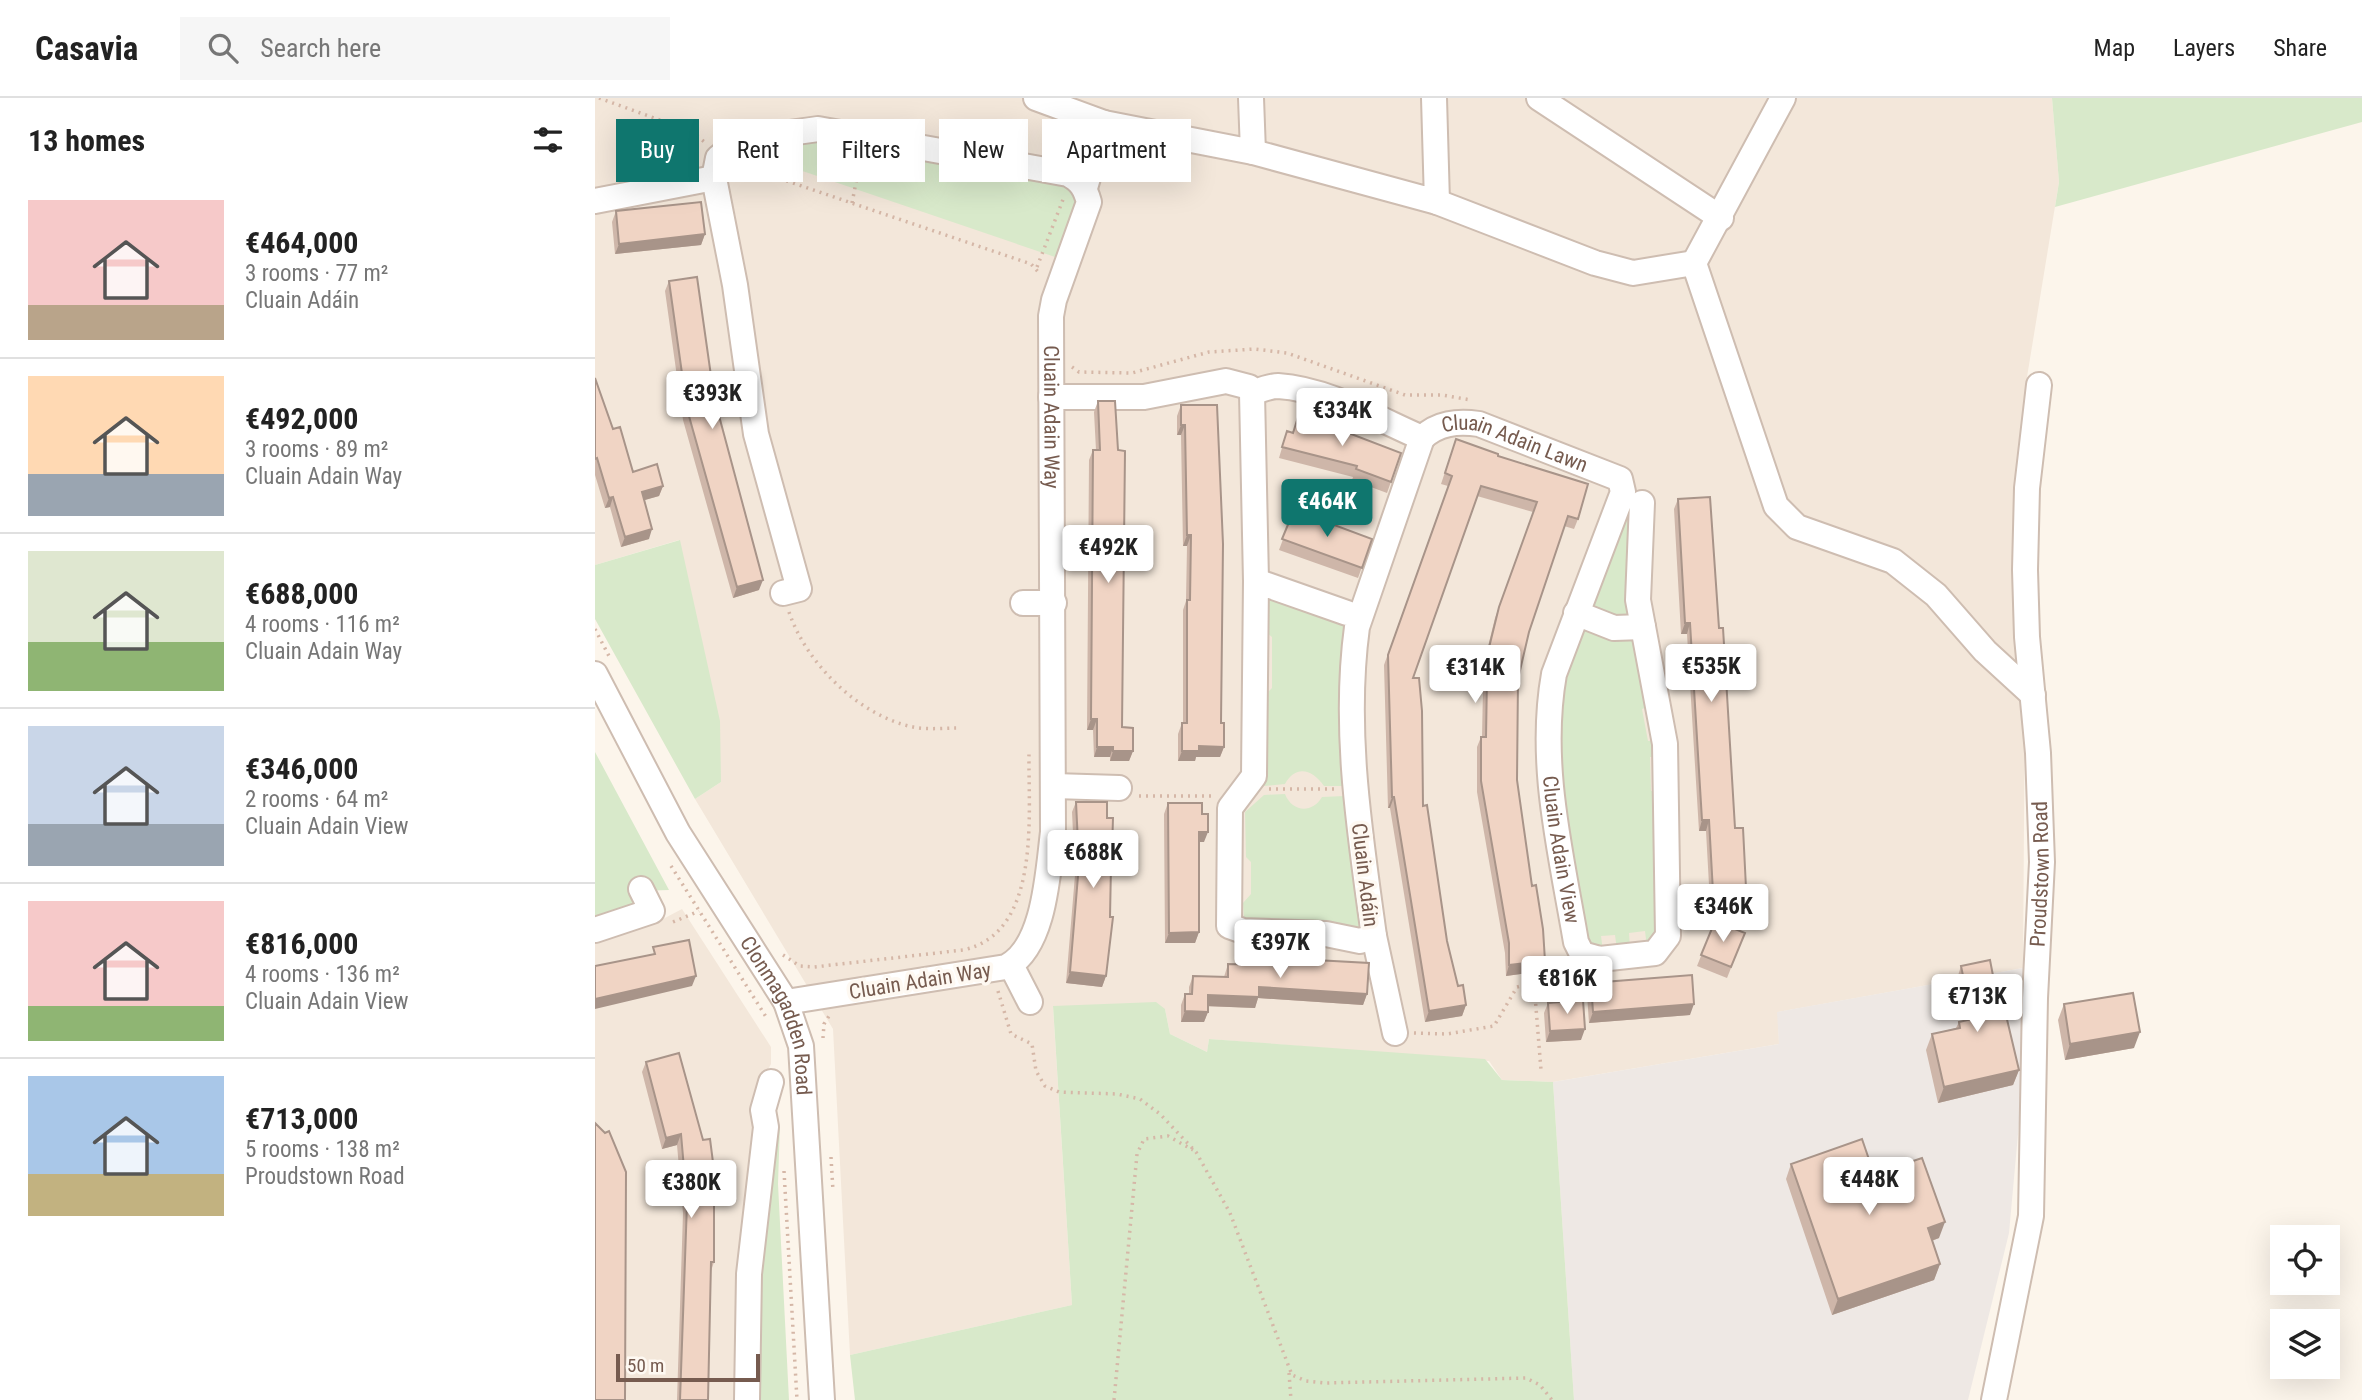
<!DOCTYPE html>
<html lang="en">
<head>
<meta charset="utf-8">
<style>
	body { margin:0; font-family:"Roboto Condensed",sans-serif; background:#f6f6f6; color:#222; height:100vh; display:flex; flex-direction:column; font-size:26px; white-space:nowrap }
	* { box-sizing:border-box; margin:0 }
	p { font-size:23px; color:#767676 }
	.icon { flex:none; width:38px; height:38px; fill:none; stroke:currentColor; stroke-width:2; stroke-linecap:round; stroke-linejoin:round }
	.map { position:relative; flex:1; overflow:hidden }
	.drawer { display:flex; flex-direction:column; background:#fff; width:595px }
	.drawer>* { flex:none }
	.banner { position:absolute; left:21px; top:21px; width:665px; height:63px; display:flex; gap:14px }
	.fabs { position:absolute; left:1675px; top:1127px; display:grid; gap:14px }
	.fabs a { display:grid; place-items:center; width:70px; height:70px; border-radius:0px; background:#fff; box-shadow:0 7px 28px #0002; font-size:35px }
	.scale { position:absolute; left:21px; bottom:18px; width:144px; box-sizing:border-box; padding-left:7px; border:4px solid #765b4f; border-top:0; font-size:19px; line-height:24px; white-space:nowrap; color:#765b4f; -webkit-text-stroke:5px #fef9f2; paint-order:stroke }
	.price { position:absolute; translate:-50% -60px; padding:0 16px; border-radius:7px; background:#fff; color:#222; font-size:23px; line-height:46px; filter:drop-shadow(0 2px 4px #0008) }
	.price::after { content:''; position:absolute; left:50%; top:42px; width:21px; height:16px; margin-left:-10px; background:inherit; clip-path:polygon(0 0,100% 0,50% 100%) }
	.price.selected { background:#0f766e; color:#fff }
	ul { padding:0; list-style:none }
	li { display:flex; align-items:center; gap:21px; height:175px; padding:0 28px }
	li+li { border-top:2px solid #e0e0e0 }
	li span { display:grid; place-items:center; flex:none; width:196px; height:140px; border-radius:0px; color:#555 }
	li>.icon { margin-inline-start:auto }
	span .icon { width:84px; height:84px; fill:#fffc; stroke-width:1 }
	li b { font-size:30px }
	h2 { display:flex; justify-content:space-between; align-items:center; height:84px; padding:0 28px; font-size:30px }
	.pill { padding:0 24px; border-radius:0px; background:#fff; box-shadow:0 7px 28px #0002; font-size:24px; line-height:63px }
	.pill.selected { background:#0f766e; color:#fff }
	header { display:flex; align-items:center; gap:42px; box-sizing:border-box; height:98px; padding:0 35px; background:#fff; border-bottom:2px solid #e0e0e0 }
	header strong { font-size:33px }
	nav { display:flex; gap:38px; margin-inline-start:auto; font-size:24px }
	.search { width:490px; height:63px; background:#f6f6f6; display:flex; align-items:center; gap:18px; box-sizing:border-box; padding:0 24px; border-radius:0px; color:#767676; font-size:26px }
	main { display:flex; flex:1; min-height:0 }
	.map>svg:first-child { display:block }
	.residential { fill:#f3e7da }
	.industrial { fill:#eee8e4 }
	.green { fill:#d8e9ca }
	.lines { fill:none; stroke-linecap:round; stroke-linejoin:round }
	.minor-casing { stroke:#cebdb1; stroke-width:28 }
	.path { stroke:#d5b7a7; stroke-width:3.5; stroke-dasharray:2 5; stroke-linecap:butt }
	.minor { stroke:#fff; stroke-width:24 }
	.wall { fill:#ceb6a9 }
	.shaded-wall { fill:#a89489 }
	.building { fill:#f0d4c4; stroke:#a89489; stroke-width:2 }
	.labels { text-anchor:middle; stroke-width:7; stroke-linejoin:round; paint-order:stroke }
	.street-label { font-size:21px; fill:#765b4f; stroke:#fef9f2 }
</style>
</head>
<body>
<header>
<strong>Casavia</strong>
<div class="search"><svg class="icon" aria-label="search" viewBox="0 0 24 24"><circle cx="10" cy="10" r="6"/><path d="M15 15l6 6"/></svg>Search here</div>
<nav><a>Map</a><a>Layers</a><a>Share</a></nav>
</header>
<main>
<section class="drawer">
<h2>13 homes<svg class="icon" aria-label="filters" viewBox="0 0 24 24"><path d="M4 7h16M4 17h16"/><circle cx="9" cy="7" r="2"/><circle cx="15" cy="17" r="2"/></svg></h2>
<ul>
<li><span style="background:linear-gradient(#f6c9c9 75%,#b9a48a 0)"><svg class="icon" aria-label="home" viewBox="0 0 24 24"><path d="M3 11l9-7 9 7M6 9v11h12V9"/></svg></span><div><b>€464,000</b><p>3 rooms · 77 m²</p><p>Cluain Adáin</p></div></li>
<li><span style="background:linear-gradient(#ffd9b3 70%,#9aa5b1 0)"><svg class="icon" aria-label="home" viewBox="0 0 24 24"><path d="M3 11l9-7 9 7M6 9v11h12V9"/></svg></span><div><b>€492,000</b><p>3 rooms · 89 m²</p><p>Cluain Adain Way</p></div></li>
<li><span style="background:linear-gradient(#dfe7d0 65%,#8fb573 0)"><svg class="icon" aria-label="home" viewBox="0 0 24 24"><path d="M3 11l9-7 9 7M6 9v11h12V9"/></svg></span><div><b>€688,000</b><p>4 rooms · 116 m²</p><p>Cluain Adain Way</p></div></li>
<li><span style="background:linear-gradient(#c9d6e8 70%,#9aa5b1 0)"><svg class="icon" aria-label="home" viewBox="0 0 24 24"><path d="M3 11l9-7 9 7M6 9v11h12V9"/></svg></span><div><b>€346,000</b><p>2 rooms · 64 m²</p><p>Cluain Adain View</p></div></li>
<li><span style="background:linear-gradient(#f6c9c9 75%,#8fb573 0)"><svg class="icon" aria-label="home" viewBox="0 0 24 24"><path d="M3 11l9-7 9 7M6 9v11h12V9"/></svg></span><div><b>€816,000</b><p>4 rooms · 136 m²</p><p>Cluain Adain View</p></div></li>
<li><span style="background:linear-gradient(#a9c7e8 70%,#c2b280 0)"><svg class="icon" aria-label="home" viewBox="0 0 24 24"><path d="M3 11l9-7 9 7M6 9v11h12V9"/></svg></span><div><b>€713,000</b><p>5 rooms · 138 m²</p><p>Proudstown Road</p></div></li>
</ul>
</section>
<div class="map">
<svg width="1767" height="1302" viewBox="0 0 1767 1302">
	<rect width="100%" height="100%" fill="#fcf5eb"/>
	<path class="residential" d="M 0,0 L 1457,0 L 1464,84 L 1432,279 L 1428,870 L 1183,914 L 1184,946 L 958,984 L 907,982 L 894,963 L 614,941 L 612,954 L 575,936 L 570,911 L 458,909 L 477,1207 L 255,1257 L 238,931 L 100,701 L 126,684 L 84,442 L 0,467 Z
		M 87,811 L 176,949 L 176,966 L 167,982 L 147,1302 L 0,1302 L 0,843 L 68,821 Z"/>
	<path class="industrial" d="M 1428,870 L 1428,981 L 1414,1135 L 1373,1302 L 979,1302 L 958,984 L 1184,946 L 1182,914 Z"/>
	<path class="green" d="M 1457,0 L 1767,0 L 1767,24 L 1460,109 L 1464,84 Z
		M 235,38 L 474,83 L 486,101 L 463,160 L 146,52 Z
		M 1037,397 L 1037,514 L 1029,522 L 997,511 L 996,498 Z
		M 85,442 L 125,623 L 126,684 L 100,701 L 0,521 L 0,467 Z
		M 678,501 L 750,527 L 746,552 L 747,688 L 729,688 C 718,672 701,666 690,686 L 669,688 L 671,596 L 677,590 L 677,539 L 672,535 L 671,505 Z
		M 993,529 L 1038,541 L 1043,545 L 1055,608 L 1047,611 L 1053,643 L 1061,642 L 1063,659 L 1055,659 L 1056,693 L 1063,693 L 1065,836 L 1052,849 L 1050,833 L 1034,835 L 1035,850 L 1022,852 L 1020,837 L 1006,838 L 1008,853 L 997,850 L 989,841 L 963,686 L 964,592 L 984,532 Z
		M 0,654 L 74,792 L 42,793 L 38,809 L 0,821 Z
		M 690,696 C 697,714 717,716 727,699 L 750,698 L 767,832 L 722,827 L 719,822 L 663,821 L 659,827 L 649,821 L 648,805 L 656,796 L 656,764 L 651,759 L 650,714 L 669,697 Z
		M 561,904 L 570,911 L 575,936 L 612,954 L 614,941 L 890,961 L 907,982 L 958,984 L 979,1302 L 260,1302 L 255,1257 L 477,1207 L 458,908 Z
		M 185,1025 L 183,1086 L 194,1302 L 163,1302 L 167,1146 Z"/>
	<g class="lines">
		<defs>
			<g id="minor">
				<path d="M 441,0 L 509,25 L 490,90"/>
				<path d="M 944,0 L 1126,120"/>
				<path d="M 1188,0 L 1099,165 L 1181,408 L 1202,429 L 1298,463 L 1341,497 L 1390,553 L 1438,597"/>
				<path d="M 509,25 L 658,54 L 656,0"/>
				<path d="M 658,54 L 842,104 L 839,0"/>
				<path d="M 0,103 L 119,80"/>
				<path d="M 842,104 L 1000,165 L 1038,175 L 1099,165"/>
				<path d="M 657,295 L 661,483"/>
				<path id="s1" d="M 456,299 L 549,299 L 631,283 L 654,289 L 657,295 C 665,292 675,288 683,288 C 732,291 783,321 827,340 C 843,325 862,323 884,326 L 1025,381 L 1028,394 L 959,576 C 943,666 966,755 981,844 L 987,856 L 1005,861 L 1060,855 L 1073,838 L 1070,646 L 1043,502 L 1047,405"/>
				<path id="s2" d="M 188,495 L 204,491 L 161,336 L 140,187 L 119,80 L 123,60 L 145,42 L 223,31 L 473,76 C 486,83 490,90 494,104 L 459,202 L 456,218 L 458,734 C 453,773 450,850 411,869 L 191,904"/>
				<path d="M 428,505 L 459,505"/>
				<path d="M 752,515 L 661,483 L 659,678 L 635,710 L 634,828 L 648,833 L 731,836 L 765,843 L 779,838 C 765,736 748,632 762,529 L 827,340"/>
				<path d="M 981,515 L 1019,530 L 1048,529"/>
				<path id="s3" d="M 0,576 L 83,735 L 191,904 L 206,948 L 227,1302"/>
				<path d="M 459,688 L 524,690"/>
				<path d="M 0,832 L 57,813 L 46,791"/>
				<path d="M 779,838 L 800,935"/>
				<path d="M 416,867 L 435,904"/>
				<path d="M 152,1302 L 154,1176 L 171,1029 L 168,1012 L 176,984"/>
				<path id="s4" d="M 1399,1302 L 1436,1118 L 1440,900 L 1447,764 L 1443,655 L 1432,539 L 1430,472 L 1432,390 L 1444,287"/>
			</g>
		</defs>
		<use href="#minor" class="minor-casing"/>
		<path class="path" d="M 4,0 L 95,33 L 111,45
			M 145,67 L 436,166 L 445,176
			M 257,105 L 266,59
			M 442,169 L 469,99
			M 477,269 L 484,274 L 537,275 L 614,254 L 660,251 L 692,255 L 810,297 L 847,297 L 876,302
			M 194,514 C 211,565 264,618 318,629 C 332,632 348,630 362,630
			M 0,531 L 15,560
			M 674,691 L 740,691
			M 544,698 L 617,698
			M 76,768 L 173,922
			M 78,824 L 104,813
			M 188,857 L 205,868 L 219,869 L 368,852 C 447,835 433,716 434,655
			M 939,885 L 946,972
			M 403,893 L 416,936 L 437,946 L 441,973 L 450,988 L 464,994 L 522,996 L 545,1001 L 565,1016 L 601,1054 L 635,1115 L 697,1277 L 711,1283 L 730,1285 L 931,1280 L 945,1287 L 957,1302
			M 819,935 L 852,936 L 899,928 L 922,889 L 961,879 L 971,866
			M 228,940 L 229,926 L 234,918
			M 236,1059 L 238,1093
			M 189,1073 L 202,1302
			M 694,1275 L 696,1302
			M 519,1302 L 542,1056 L 549,1041 L 573,1038 L 598,1052"/>
		<use href="#minor" class="minor"/>
	</g>
	<path class="wall" d="M 21,113 L 110,136 L 106,147 L 20,156 L 17,124 Z
		M 74,183 L 119,299 L 164,492 L 138,500 L 88,322 L 70,193 Z
		M 0,280 L 18,331 L 38,374 L 68,388 L 64,398 L 49,402 L 54,441 L 26,449 L 15,409 L 10,410 L 0,377 Z
		M 503,303 L 527,629 L 538,653 L 534,663 L 515,663 L 515,659 L 499,659 L 498,632 L 492,632 L 494,362 L 498,352 L 501,352 L 499,314 Z
		M 586,307 L 622,307 L 626,625 L 629,649 L 625,659 L 601,659 L 600,663 L 583,663 L 583,636 L 587,625 L 588,625 L 588,512 L 591,503 L 592,448 L 588,448 L 586,337 L 582,337 L 582,318 Z
		M 692,333 L 806,355 L 792,395 L 757,382 L 758,379 L 684,360 Z
		M 861,341 L 903,358 L 983,421 L 979,431 L 969,428 L 934,534 L 923,581 L 922,682 L 937,788 L 950,863 L 946,873 L 911,878 L 910,855 L 882,694 L 882,649 L 886,639 L 887,639 L 888,590 L 883,589 L 900,520 L 938,414 L 882,398 L 818,580 L 828,708 L 852,843 L 863,888 L 871,907 L 867,918 L 830,924 L 795,710 L 793,710 L 789,567 L 853,388 L 846,386 Z
		M 1083,401 L 1124,530 L 1140,730 L 1152,810 L 1148,821 L 1116,823 L 1111,733 L 1104,733 L 1092,536 L 1086,536 L 1079,411 Z
		M 699,412 L 777,441 L 763,480 L 684,452 Z
		M 481,704 L 512,720 L 516,776 L 511,878 L 507,889 L 471,885 L 480,777 L 477,714 Z
		M 573,705 L 609,744 L 604,744 L 604,834 L 600,845 L 570,845 L 569,716 Z
		M 1120,823 L 1150,835 L 1132,880 L 1102,868 Z
		M 666,859 L 772,896 L 768,907 L 663,900 L 660,910 L 613,908 L 613,914 L 609,924 L 586,924 L 586,907 L 590,896 L 594,896 L 594,889 L 598,878 L 629,879 L 633,866 L 663,867 Z
		M 1366,868 L 1405,914 L 1424,972 L 1418,987 L 1343,1005 L 1331,952 L 1337,936 L 1361,930 L 1364,924 L 1369,923 L 1361,884 Z
		M 996,885 L 1095,917 L 994,925 L 992,896 Z
		M 953,905 L 986,942 L 951,944 L 949,915 Z
		M 1469,906 L 1539,950 L 1470,962 L 1463,922 Z
		M 84,955 L 119,1164 L 116,1173 L 113,1302 L 82,1302 L 88,1115 L 82,1047 L 67,1051 L 47,974 L 51,964 Z
		M 1196,1066 L 1279,1076 L 1344,1140 L 1337,1143 L 1345,1166 L 1339,1182 L 1237,1217 L 1191,1081 Z"/>
	<path class="shaded-wall" d="M 110,136 L 106,147 L 20,156 L 24,146 Z
		M 586,327 L 590,327 L 586,337 L 582,337 Z
		M 68,388 L 64,398 L 43,404 L 47,394 Z
		M 18,399 L 15,409 L 10,410 L 14,400 Z
		M 57,431 L 54,441 L 26,449 L 30,439 Z
		M 592,437 L 596,437 L 592,448 L 588,448 Z
		M 168,482 L 164,492 L 138,500 L 142,489 Z
		M 1090,525 L 1095,525 L 1092,536 L 1086,536 Z
		M 496,621 L 502,621 L 498,632 L 492,632 Z
		M 604,648 L 629,649 L 625,659 L 601,659 L 600,663 L 583,663 L 587,653 Z
		M 502,649 L 518,649 L 515,659 L 499,659 Z
		M 518,653 L 538,653 L 534,663 L 515,663 Z
		M 797,699 L 799,699 L 795,710 L 793,710 Z
		M 1107,722 L 1114,722 L 1111,733 L 1104,733 Z
		M 604,734 L 613,734 L 609,744 L 600,744 Z
		M 1152,810 L 1148,821 L 1116,823 L 1119,812 Z
		M 604,834 L 600,845 L 570,845 L 574,835 Z
		M 950,863 L 946,873 L 911,878 L 914,867 Z
		M 475,874 L 511,878 L 507,889 L 471,885 Z
		M 101,878 L 97,888 L 0,911 L 0,901 Z
		M 664,889 L 772,896 L 768,907 L 663,900 L 660,910 L 609,908 L 613,897 Z
		M 1099,906 L 1095,917 L 994,925 L 998,914 Z
		M 871,907 L 867,918 L 830,924 L 834,913 Z
		M 590,913 L 613,914 L 609,924 L 586,924 Z
		M 990,931 L 986,942 L 951,944 L 955,933 Z
		M 1545,934 L 1539,950 L 1470,962 L 1475,946 Z
		M 1424,972 L 1418,987 L 1343,1005 L 1349,989 Z
		M 86,1036 L 82,1047 L 67,1051 L 71,1040 Z
		M 1350,1124 L 1344,1140 L 1327,1146 L 1333,1130 Z
		M 1345,1166 L 1339,1182 L 1237,1217 L 1243,1201 Z"/>
	<path class="building" d="M 106,104 L 110,136 L 24,146 L 21,113 Z
		M 102,179 L 119,299 L 168,482 L 142,489 L 92,311 L 74,183 Z
		M 0,280 L 18,331 L 25,329 L 38,374 L 62,366 L 68,388 L 47,394 L 57,431 L 30,439 L 18,399 L 14,400 L 2,360 L 0,361 Z
		M 503,303 L 520,303 L 523,352 L 530,353 L 527,629 L 538,630 L 538,653 L 518,653 L 518,649 L 502,649 L 502,621 L 496,621 L 498,352 L 505,352 Z
		M 586,307 L 622,307 L 628,446 L 626,625 L 629,625 L 629,649 L 604,648 L 604,653 L 587,653 L 587,625 L 592,625 L 592,502 L 595,502 L 596,437 L 592,437 L 590,327 L 586,327 Z
		M 704,316 L 806,355 L 796,384 L 761,371 L 762,368 L 687,349 L 692,333 L 698,335 Z
		M 861,341 L 903,356 L 903,358 L 993,386 L 983,421 L 973,418 L 934,534 L 923,581 L 922,682 L 937,788 L 941,787 L 948,831 L 950,863 L 914,867 L 914,845 L 886,683 L 886,639 L 891,639 L 892,579 L 887,578 L 904,509 L 942,404 L 886,388 L 818,580 L 824,580 L 827,613 L 828,708 L 832,707 L 852,843 L 863,888 L 868,887 L 871,907 L 834,913 L 799,699 L 797,699 L 793,557 L 857,378 L 850,375 Z
		M 1115,399 L 1124,530 L 1128,530 L 1140,730 L 1148,730 L 1152,810 L 1119,812 L 1114,722 L 1107,722 L 1095,525 L 1090,525 L 1083,401 Z
		M 699,412 L 777,441 L 767,470 L 687,441 Z
		M 481,704 L 512,704 L 512,720 L 518,720 L 517,753 L 520,753 L 519,768 L 516,768 L 515,819 L 518,819 L 511,878 L 475,874 L 484,766 Z
		M 573,705 L 607,705 L 607,716 L 613,716 L 613,734 L 604,734 L 604,834 L 574,835 Z
		M 1120,823 L 1150,835 L 1136,869 L 1106,857 Z
		M 94,842 L 101,878 L 0,901 L 0,868 L 60,856 L 58,849 Z
		M 666,859 L 774,865 L 772,896 L 664,889 L 664,899 L 613,897 L 613,914 L 590,913 L 590,896 L 597,896 L 598,878 L 633,879 L 633,866 L 666,867 Z
		M 1395,862 L 1405,914 L 1410,913 L 1424,972 L 1349,989 L 1337,936 L 1365,930 L 1364,924 L 1377,921 L 1366,868 Z
		M 1097,877 L 1099,906 L 998,914 L 996,885 Z
		M 1538,895 L 1545,934 L 1475,946 L 1469,906 Z
		M 988,902 L 990,931 L 955,933 L 953,905 Z
		M 84,955 L 108,1042 L 115,1041 L 119,1072 L 119,1164 L 116,1164 L 113,1302 L 85,1302 L 92,1105 L 86,1036 L 71,1040 L 51,964 Z
		M 0,1025 L 10,1035 L 14,1033 L 31,1074 L 30,1302 L 0,1302 Z
		M 1267,1041 L 1279,1076 L 1327,1060 L 1350,1124 L 1333,1130 L 1345,1166 L 1243,1201 L 1196,1066 Z"/>
	<g class="labels">
		<g class="street-label">
			<text dy="7" stroke="none"><textPath href="#s2" startOffset="1076">Cluain Adain Way</textPath></text>
			<text dy="7" stroke="none"><textPath href="#s1" startOffset="488">Cluain Adain Lawn</textPath></text>
			<text dy="7" stroke="none"><textPath href="#s1" startOffset="985">Cluain Adain View</textPath></text>
			<text dy="7" stroke="none"><textPath href="#s4" startOffset="530">Proudstown Road</textPath></text>
			<text transform="translate(770 777) rotate(83)" y="7">Cluain Adáin</text>
			<text transform="translate(325 883) rotate(-9)" y="7">Cluain Adain Way</text>
			<text dy="7" stroke="none"><textPath href="#s3" startOffset="390">Clonmagadden Road</textPath></text>
		</g>
	</g>
</svg>
<div class="fabs">
<a><svg class="icon" aria-label="locate" viewBox="0 0 24 24"><circle cx="12" cy="12" r="6"/><path d="M12 2v4M12 18v4M2 12h4M18 12h4"/></svg></a>
<a><svg class="icon" aria-label="layers" viewBox="0 0 24 24"><path d="M12 4l9 5-9 5-9-5zM3 14l9 5 9-5"/></svg></a>
</div>
<div class="scale">50 m</div>
<b class="price" style="left:117px;top:333px">€393K</b>
<b class="price" style="left:747px;top:350px">€334K</b>
<b class="price selected" style="left:732px;top:441px">€464K</b>
<b class="price" style="left:513px;top:487px">€492K</b>
<b class="price" style="left:1116px;top:606px">€535K</b>
<b class="price" style="left:880px;top:607px">€314K</b>
<b class="price" style="left:498px;top:792px">€688K</b>
<b class="price" style="left:1128px;top:846px">€346K</b>
<b class="price" style="left:685px;top:882px">€397K</b>
<b class="price" style="left:972px;top:918px">€816K</b>
<b class="price" style="left:1382px;top:936px">€713K</b>
<b class="price" style="left:1274px;top:1119px">€448K</b>
<b class="price" style="left:96px;top:1122px">€380K</b>
<div class="banner">
<a class="pill selected">Buy</a>
<a class="pill">Rent</a>
<a class="pill">Filters</a>
<a class="pill">New</a>
<a class="pill">Apartment</a>
</div>
</div>
</main>
</body>
</html>
